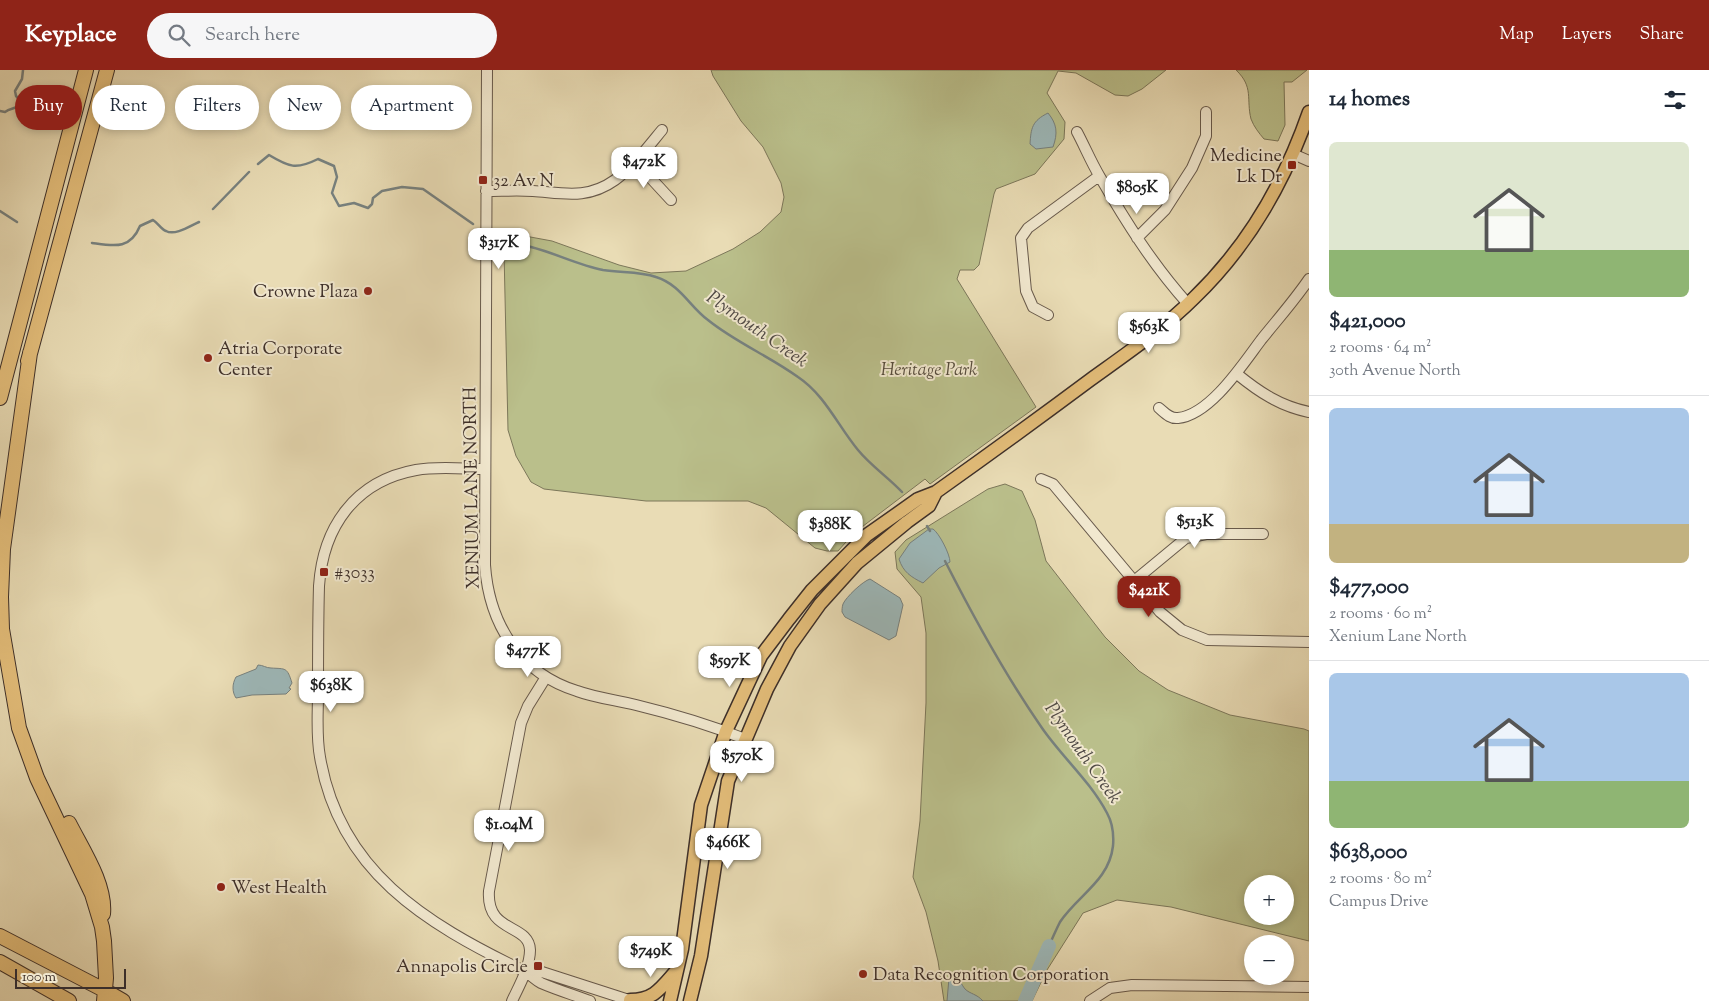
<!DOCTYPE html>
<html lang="en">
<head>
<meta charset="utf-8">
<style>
	body { margin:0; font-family:"Sorts Mill Goudy",serif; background:#f6f6f7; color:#1f2937; height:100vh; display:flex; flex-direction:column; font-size:19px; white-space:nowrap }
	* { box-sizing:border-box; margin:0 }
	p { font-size:16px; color:#747a83 }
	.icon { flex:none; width:28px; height:28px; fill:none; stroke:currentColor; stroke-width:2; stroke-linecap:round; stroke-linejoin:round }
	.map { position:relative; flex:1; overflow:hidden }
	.details { display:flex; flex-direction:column; background:#fff; width:400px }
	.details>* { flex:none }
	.top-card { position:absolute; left:15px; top:15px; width:475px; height:45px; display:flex; gap:10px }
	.buttons { position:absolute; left:1244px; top:805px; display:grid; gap:10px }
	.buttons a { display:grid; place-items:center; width:50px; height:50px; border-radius:50%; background:#fff; box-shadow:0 2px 8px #0003; font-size:25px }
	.scale { position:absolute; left:15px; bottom:12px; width:111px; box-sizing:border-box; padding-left:5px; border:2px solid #3d2f29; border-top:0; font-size:14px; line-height:18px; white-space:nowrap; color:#3d2f29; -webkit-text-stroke:4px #f1e8cf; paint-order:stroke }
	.price { position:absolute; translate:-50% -42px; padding:0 11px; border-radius:10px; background:#fff; color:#222; font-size:16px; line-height:32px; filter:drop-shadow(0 1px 2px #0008) }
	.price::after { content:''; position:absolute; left:50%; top:30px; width:15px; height:11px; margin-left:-8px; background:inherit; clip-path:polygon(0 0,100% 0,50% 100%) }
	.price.current { background:#8f2418; color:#fff }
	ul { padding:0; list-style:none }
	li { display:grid; align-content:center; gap:10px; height:265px; padding:0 20px }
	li+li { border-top:1px solid #e0e1e3 }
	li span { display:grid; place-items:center; height:155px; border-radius:8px; color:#555 }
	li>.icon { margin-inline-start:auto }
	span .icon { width:90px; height:90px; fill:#fffc; stroke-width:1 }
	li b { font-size:21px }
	h2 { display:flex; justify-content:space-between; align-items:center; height:60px; padding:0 20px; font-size:21px }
	.tag { padding:0 18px; border-radius:22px; background:#fff; box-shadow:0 2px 8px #0003; font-size:18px; line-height:45px }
	.tag.current { background:#8f2418; color:#fff }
	header { display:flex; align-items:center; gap:30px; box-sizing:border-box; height:70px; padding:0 25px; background:#8f2418; color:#fff }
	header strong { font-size:24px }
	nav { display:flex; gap:28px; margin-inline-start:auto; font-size:18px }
	.search { width:350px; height:45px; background:#f6f6f7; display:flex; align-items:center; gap:12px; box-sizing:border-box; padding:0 18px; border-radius:28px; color:#747a83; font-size:19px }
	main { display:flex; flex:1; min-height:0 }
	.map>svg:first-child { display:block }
	.green { fill:#babf8b; stroke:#7c775a; fill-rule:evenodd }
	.water { fill:#9db8b9; stroke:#77817f }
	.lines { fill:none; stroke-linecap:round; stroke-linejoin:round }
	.stream { stroke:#77817f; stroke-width:2.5 }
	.river { stroke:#9db8b9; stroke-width:14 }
	.minor-casing { stroke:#685a4c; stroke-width:12 }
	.major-casing { stroke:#3d2f29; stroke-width:15 }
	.highway-casing { stroke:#3d2f29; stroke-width:16 }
	.minor { stroke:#f1e8cf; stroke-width:10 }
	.major { stroke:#e4be7a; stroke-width:12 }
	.highway { stroke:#e4be7a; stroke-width:14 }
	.poi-dot { fill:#8f2418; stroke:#f1e8cf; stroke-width:2 }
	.labels { text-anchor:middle; stroke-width:4; stroke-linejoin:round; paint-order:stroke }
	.poi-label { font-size:18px; fill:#3d2f29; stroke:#f1e8cf; text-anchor:start }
	.park-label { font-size:18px; font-style:italic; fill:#564c3d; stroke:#f1e8cf }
	.street-label { font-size:18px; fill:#3d2f29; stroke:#f1e8cf }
	.water-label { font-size:19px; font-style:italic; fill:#504a46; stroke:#f1e8cf }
</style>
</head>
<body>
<header>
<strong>Keyplace</strong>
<div class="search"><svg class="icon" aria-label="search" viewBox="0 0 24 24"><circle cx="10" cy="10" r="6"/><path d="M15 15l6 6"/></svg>Search here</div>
<nav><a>Map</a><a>Layers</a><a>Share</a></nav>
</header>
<main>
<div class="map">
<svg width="1309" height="931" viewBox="0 0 1309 931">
	<rect width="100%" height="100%" fill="#e9dcb5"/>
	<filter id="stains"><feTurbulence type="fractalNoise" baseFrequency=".004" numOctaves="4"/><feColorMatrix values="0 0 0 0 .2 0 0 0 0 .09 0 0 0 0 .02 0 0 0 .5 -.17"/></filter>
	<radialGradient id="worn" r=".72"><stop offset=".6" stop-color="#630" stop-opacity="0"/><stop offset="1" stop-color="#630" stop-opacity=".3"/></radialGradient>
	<path class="green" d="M 711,0 L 1166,0 L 1142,19 L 1128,26 L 1115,25 L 1076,3 L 1058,1 L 1047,23 L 1065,52 L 1064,69 L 1035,104 L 996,119 L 994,124 L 979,195 L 974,200 L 960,200 L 957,209 L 1036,337 L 930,414 L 925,409 L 854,463 L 838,481 L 827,481 L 815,478 L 766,438 L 748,431 L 646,431 L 544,419 L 531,412 L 516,386 L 508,360 L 504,181 L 511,172 L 525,166 L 552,171 L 619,195 L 651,203 L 686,201 L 733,179 L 760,162 L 781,142 L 784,127 L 781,113 L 763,77 L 741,51 L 713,6 Z
		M 1236,0 L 1307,0 L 1292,12 L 1284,12 L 1285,55 L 1278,71 L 1264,69 C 1259,63 1254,57 1251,49 C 1246,29 1254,17 1236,0 Z
		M 1005,414 L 1022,421 L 1035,450 L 1046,491 L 1105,567 L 1139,601 L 1168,620 L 1230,645 L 1304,659 L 1309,661 L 1309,871 L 1171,837 L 1117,830 L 1083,843 L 1047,900 L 1032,931 L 944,931 L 938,891 L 926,842 L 913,807 L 920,751 L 926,633 L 926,563 L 921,527 L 897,499 L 895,482 L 906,470 L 988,419 ZM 1252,814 L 1285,814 L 1285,846 L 1252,846 Z"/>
	<path class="water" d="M 1048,43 C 1057,54 1058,63 1053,77 L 1036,79 L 1030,74 C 1031,58 1032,51 1048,43 Z
		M 929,459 L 933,459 C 939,463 950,484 950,492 L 939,498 L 923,513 C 911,507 903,502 899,489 L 910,473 Z
		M 870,509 L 900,528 L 903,535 L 896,566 L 889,570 L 845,547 L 842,542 C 842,540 842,537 843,534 C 846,527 863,511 870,509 Z
		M 258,595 C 263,595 266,598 271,598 C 286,599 287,597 292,613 L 289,618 L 291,619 L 286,624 L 252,625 L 236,628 C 232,622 232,614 236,607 L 256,599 Z
		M 954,905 C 960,909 961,914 965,919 C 970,924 977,924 983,931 L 947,931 L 949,908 Z"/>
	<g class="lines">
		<path class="stream" d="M 0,41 L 5,42 C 10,38 16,39 20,35 L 20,30 L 16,26 L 15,21 L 22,9 L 23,0
			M 258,94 L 269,85 C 289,97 296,100 318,89 L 334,96 L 337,107 L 332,123 L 339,136 L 354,133 L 368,138 L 372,134 L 373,128 L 382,121 L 402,117 L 423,119 L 473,154
			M 213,139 L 249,102
			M 0,141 L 17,152
			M 498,168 C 509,174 520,174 531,177 C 555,183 578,195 603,200 C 621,203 639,201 656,207 C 681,215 689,236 708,250 C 735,272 769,286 798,307 C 825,325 838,356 858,380 C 871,396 888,407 902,422
			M 92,173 C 114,176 130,180 140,156 L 153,150 C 158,153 161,159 166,161 C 175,166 190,156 199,152
			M 927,456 L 930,461
			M 945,491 C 974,548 1005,605 1042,658 C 1062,687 1090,711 1107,743 C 1112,752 1114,764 1113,776 C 1109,811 1078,825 1060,852 C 1056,860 1052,869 1049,876"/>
		<path class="river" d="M 1025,931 L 1049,876"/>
		<defs>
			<path id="minor" d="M 487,0 L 485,495 C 489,553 519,603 577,621 C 596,628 617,630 636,635 C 673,644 710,655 745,669
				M 1077,62 C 1085,77 1091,92 1100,107 C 1126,152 1153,195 1188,234
				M 1293,84 L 1309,91
				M 635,91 L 671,130
				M 486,121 C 502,121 517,120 533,121 C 563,123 587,130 615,110 C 633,97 648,77 662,60
				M 1137,168 L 1165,140 L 1192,98 L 1206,66 L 1206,42
				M 1048,245 L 1033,237 L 1026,221 L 1021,168 L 1028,158 L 1099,106
				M 1237,304 C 1259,322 1280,336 1309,342
				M 1159,338 C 1165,343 1170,349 1178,348 C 1210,345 1243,294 1261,270 C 1277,250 1294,231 1309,209
				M 485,399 C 463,399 438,396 416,400 C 355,411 323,457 319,516 C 318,552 318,587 318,623 C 318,644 316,666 320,687 C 339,801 425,853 522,900 C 529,903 534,909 541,913 C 557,920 574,925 590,931
				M 1041,409 L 1053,414 L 1160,542 L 1182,560 L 1207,570 L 1309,572
				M 1134,511 L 1186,468 L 1206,464 L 1263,464
				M 525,901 L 542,902 L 632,931
				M 512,931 C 519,916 530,897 530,880 C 529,853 486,864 489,821 L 521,653 L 528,636 L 546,607
				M 1090,931 L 1110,918 L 1132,915 L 1309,917"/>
			<path id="major" d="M 630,930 C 654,930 661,918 676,901
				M 670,931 L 682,879 L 701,735 L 726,661 L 761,586 L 789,549 L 812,520 L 867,465 L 918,429 L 936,422 C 988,385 1039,348 1090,310 C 1126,284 1163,259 1194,228 C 1247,177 1285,111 1309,42
				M 690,931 L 701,886 L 728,711 L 767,619 L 790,576 L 820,534 L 857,493 L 907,452 L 929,436 L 936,422"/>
			<path id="highway" d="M 30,283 L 3,479 L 1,527 L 2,559 L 19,658 L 37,708 L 92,824 L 102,857 L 104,871 L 106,908 L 104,931
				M 28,291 L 107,0
				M 0,328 L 86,0
				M 69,753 C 82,779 106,814 103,844
				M 0,866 L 104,920 L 123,931
				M 0,892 L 69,931"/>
		</defs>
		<use href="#minor" class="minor-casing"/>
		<use href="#major" class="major-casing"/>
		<use href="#highway" class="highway-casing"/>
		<use href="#minor" class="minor"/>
		<use href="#major" class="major"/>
		<use href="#highway" class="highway"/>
	</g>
	<g class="poi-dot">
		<rect x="1287" y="90" width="10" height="10" rx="2.5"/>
		<rect x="478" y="105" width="10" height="10" rx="2.5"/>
		<circle cx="368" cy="221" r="5"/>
		<circle cx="208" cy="288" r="5"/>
		<rect x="319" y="497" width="10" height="10" rx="2.5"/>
		<circle cx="221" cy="817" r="5"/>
		<rect x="533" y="891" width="10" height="10" rx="2.5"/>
		<circle cx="863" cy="904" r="5"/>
	</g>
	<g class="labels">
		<g class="poi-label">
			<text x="1282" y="91" text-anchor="end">Medicine<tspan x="1282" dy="21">Lk Dr</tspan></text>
			<text x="493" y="116">32 Av N</text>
			<text x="358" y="227" text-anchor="end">Crowne Plaza</text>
			<text x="218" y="284">Atria Corporate<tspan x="218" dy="21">Center</tspan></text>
			<text x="334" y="508">#3033</text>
			<text x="231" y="823">West Health</text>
			<text x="528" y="902" text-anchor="end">Annapolis Circle</text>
			<text x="873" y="910">Data Recognition Corporation</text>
		</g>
		<g class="park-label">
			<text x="929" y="305">Heritage Park</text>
		</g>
		<g class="street-label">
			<text transform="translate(471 418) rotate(-91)" y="6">XENIUM LANE NORTH</text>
		</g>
		<g class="water-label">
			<text transform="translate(758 258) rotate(35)" y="7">Plymouth Creek</text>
			<text transform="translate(1084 682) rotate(55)" y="7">Plymouth Creek</text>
		</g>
	</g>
	<rect width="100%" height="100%" filter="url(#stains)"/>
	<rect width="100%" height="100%" fill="url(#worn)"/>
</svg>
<div class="buttons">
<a>+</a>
<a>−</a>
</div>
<div class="scale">100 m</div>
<b class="price" style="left:644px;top:119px">$472K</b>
<b class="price" style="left:1137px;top:145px">$805K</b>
<b class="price" style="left:499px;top:200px">$317K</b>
<b class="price" style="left:1149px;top:284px">$563K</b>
<b class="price" style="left:1195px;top:479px">$513K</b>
<b class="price" style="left:830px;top:482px">$388K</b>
<b class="price current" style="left:1149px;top:548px">$421K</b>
<b class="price" style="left:528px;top:608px">$477K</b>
<b class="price" style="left:730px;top:618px">$597K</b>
<b class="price" style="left:331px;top:643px">$638K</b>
<b class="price" style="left:742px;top:713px">$570K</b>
<b class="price" style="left:509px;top:782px">$1.04M</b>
<b class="price" style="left:728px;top:800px">$466K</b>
<b class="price" style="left:651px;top:908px">$749K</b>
<div class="top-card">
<a class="tag current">Buy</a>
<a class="tag">Rent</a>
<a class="tag">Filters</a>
<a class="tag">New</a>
<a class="tag">Apartment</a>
</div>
</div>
<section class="details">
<h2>14 homes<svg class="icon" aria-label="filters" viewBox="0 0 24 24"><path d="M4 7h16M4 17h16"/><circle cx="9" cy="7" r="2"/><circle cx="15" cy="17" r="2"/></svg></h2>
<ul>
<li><span style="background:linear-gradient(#dfe7d0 70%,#8fb573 0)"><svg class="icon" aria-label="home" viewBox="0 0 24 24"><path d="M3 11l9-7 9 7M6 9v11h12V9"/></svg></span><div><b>$421,000</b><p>2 rooms · 64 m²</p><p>30th Avenue North</p></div></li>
<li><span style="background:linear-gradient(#a9c7e8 75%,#c2b280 0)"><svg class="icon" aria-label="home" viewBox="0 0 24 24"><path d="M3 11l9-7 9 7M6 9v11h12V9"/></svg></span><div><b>$477,000</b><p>2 rooms · 60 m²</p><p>Xenium Lane North</p></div></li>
<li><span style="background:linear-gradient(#a9c7e8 70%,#8fb573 0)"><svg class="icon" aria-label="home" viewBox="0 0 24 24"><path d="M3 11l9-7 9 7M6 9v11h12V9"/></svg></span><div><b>$638,000</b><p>2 rooms · 80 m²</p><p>Campus Drive</p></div></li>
</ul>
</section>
</main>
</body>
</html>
